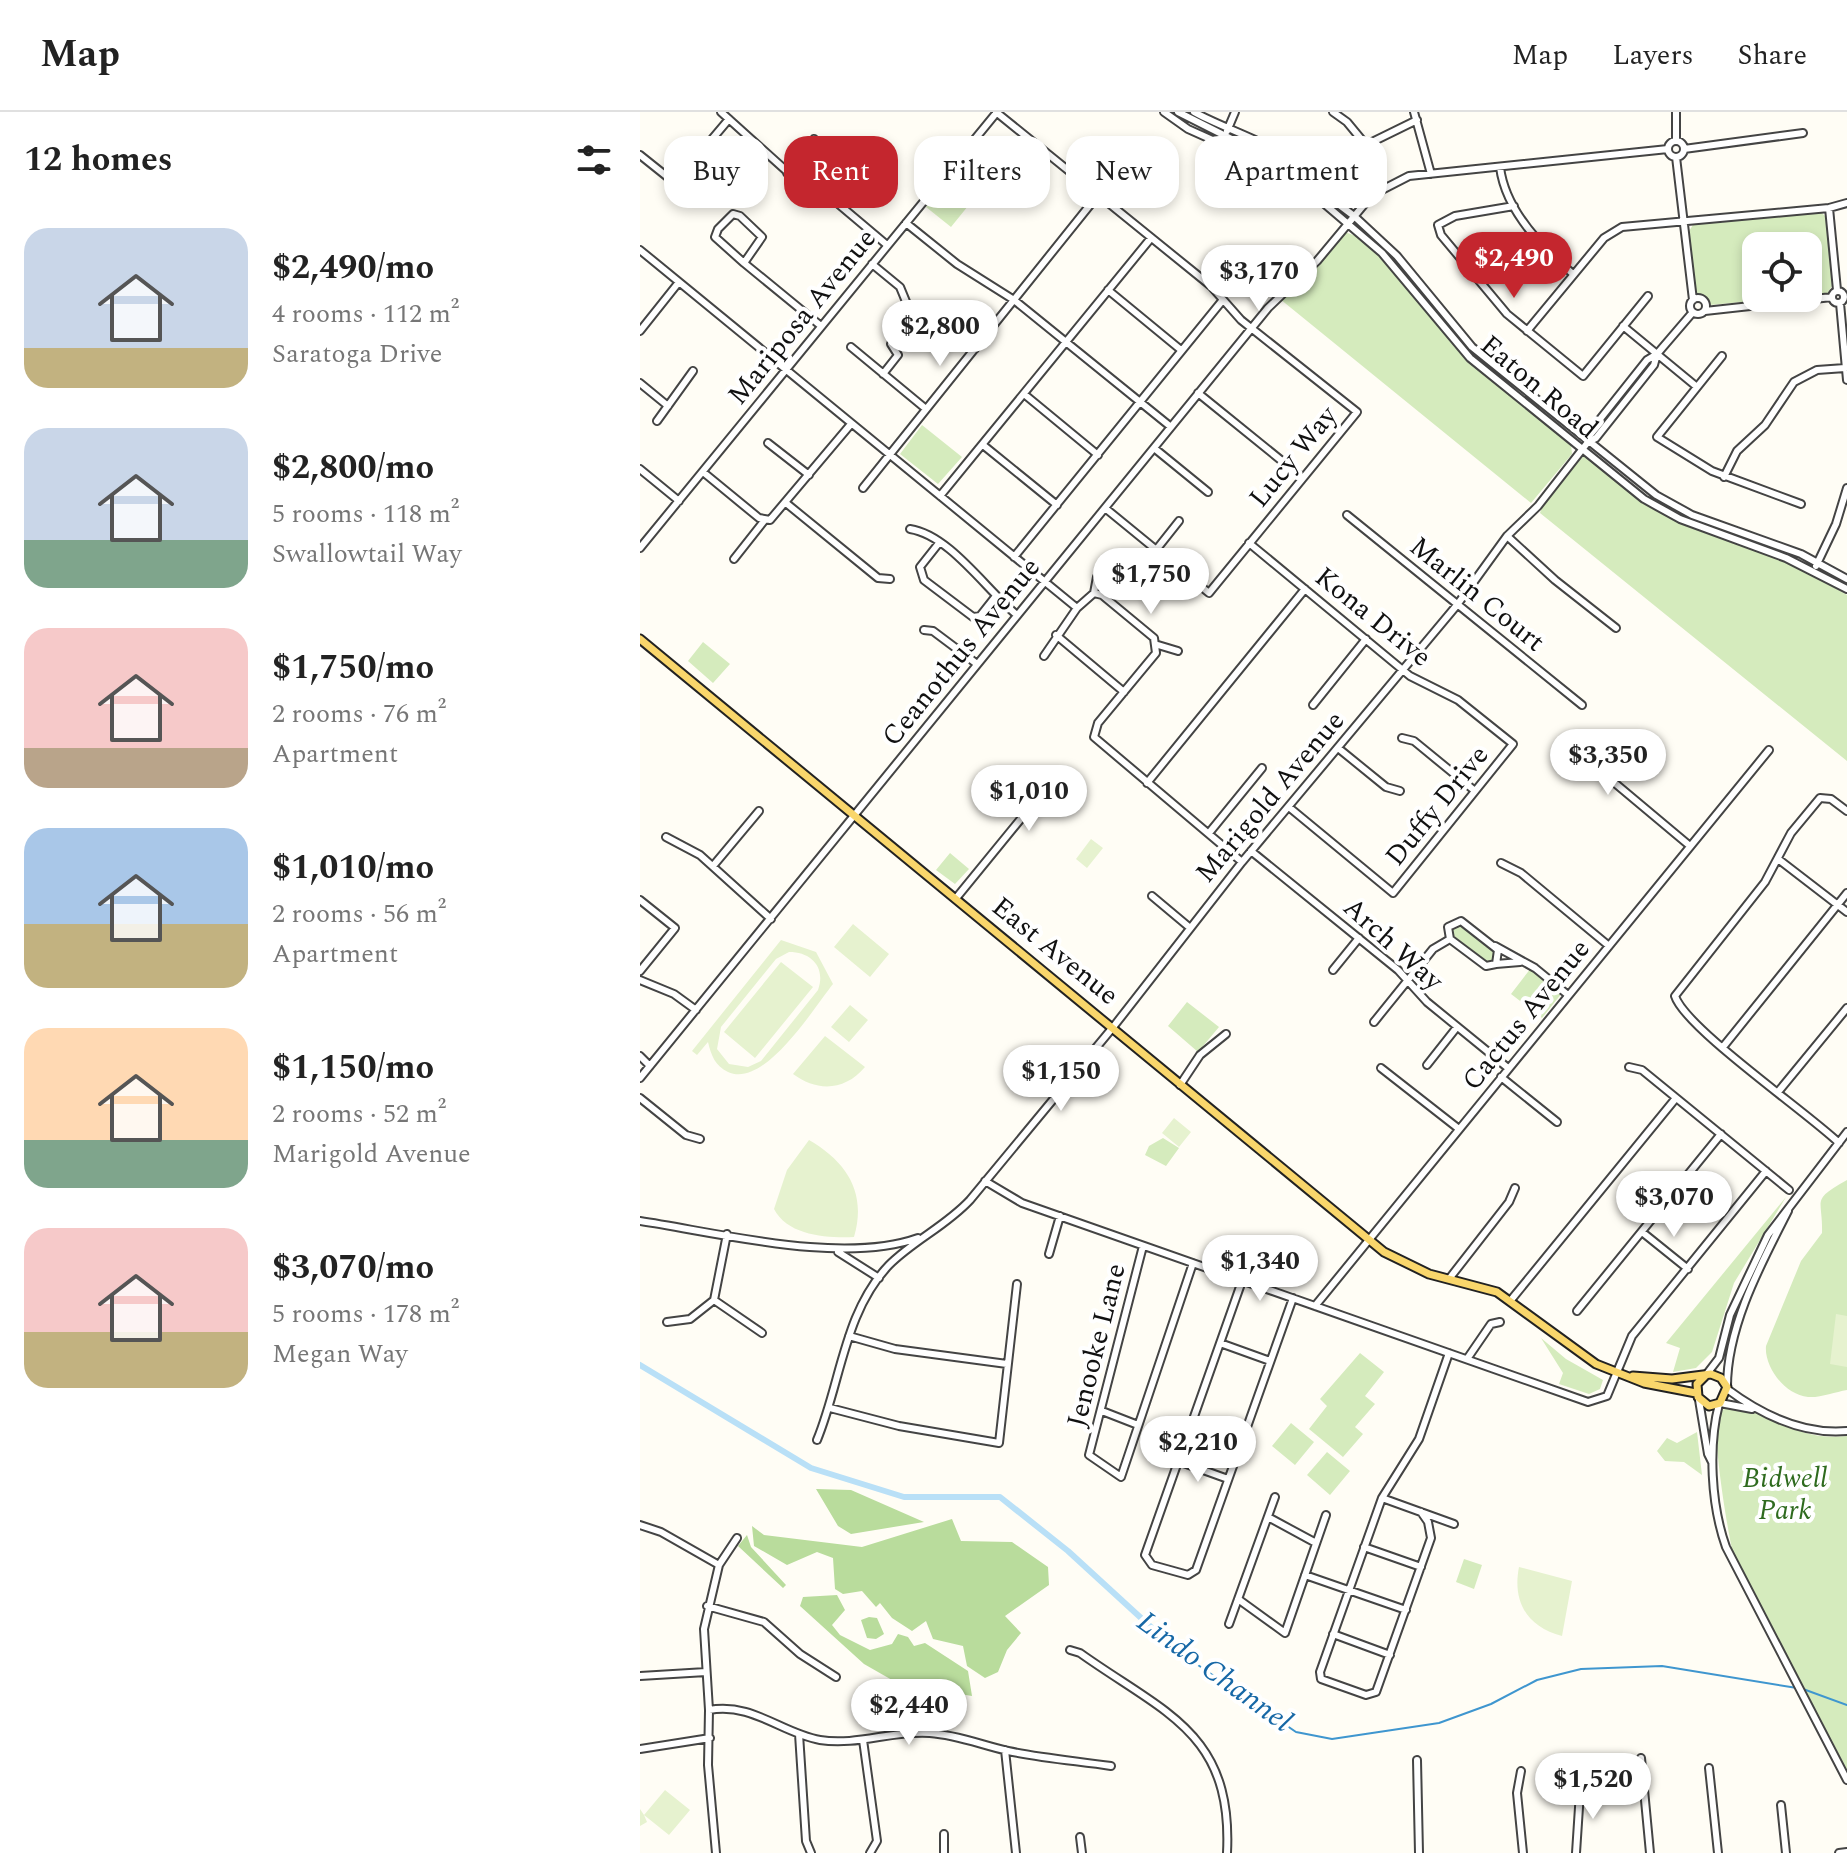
<!DOCTYPE html>
<html lang="en">
<head>
<meta charset="utf-8">
<style>
	body { margin:0; font-family:Spectral,serif; background:#f2f2f2; color:#222; height:100vh; display:flex; flex-direction:column; font-size:30px; white-space:nowrap }
	* { box-sizing:border-box; margin:0 }
	p { font-size:26px; color:#767676 }
	.icon { flex:none; width:44px; height:44px; fill:none; stroke:currentColor; stroke-width:2; stroke-linecap:round; stroke-linejoin:round }
	.map { position:relative; flex:1; overflow:hidden }
	.drawer { display:flex; flex-direction:column; background:#fff; width:640px }
	.drawer>* { flex:none }
	.top-card { position:absolute; left:24px; top:24px; width:760px; height:72px; display:flex; gap:16px }
	.tools { position:absolute; left:1102px; top:120px; display:grid; gap:16px }
	.tools a { display:grid; place-items:center; width:80px; height:80px; border-radius:16px; background:#fff; box-shadow:0 4px 12px #0003; font-size:40px }
	.price { position:absolute; translate:-50% -68px; padding:0 18px; border-radius:28px; background:#fff; color:#222; font-size:26px; line-height:52px; filter:drop-shadow(0 2px 4px #0008) }
	.price::after { content:''; position:absolute; left:50%; top:48px; width:24px; height:18px; margin-left:-12px; background:inherit; clip-path:polygon(0 0,100% 0,50% 100%) }
	.price.on { background:#c4262e; color:#fff }
	ul { padding:0; list-style:none }
	li { display:flex; align-items:center; gap:24px; height:200px; padding:0 24px }
	li span { display:grid; place-items:center; flex:none; width:224px; height:160px; border-radius:24px; color:#555 }
	li>.icon { margin-inline-start:auto }
	span .icon { width:96px; height:96px; fill:#fffc; stroke-width:1 }
	li b { font-size:34px }
	h2 { display:flex; justify-content:space-between; align-items:center; height:96px; padding:0 24px; font-size:34px }
	.chip { padding:0 28px; border-radius:24px; background:#fff; box-shadow:0 4px 12px #0003; font-size:28px; line-height:72px }
	.chip.on { background:#c4262e; color:#fff }
	header { display:flex; align-items:center; gap:48px; box-sizing:border-box; height:112px; padding:0 40px; background:#fff; border-bottom:2px solid #e0e0e0 }
	header strong { font-size:38px }
	nav { display:flex; gap:44px; margin-inline-start:auto; font-size:28px }
	main { display:flex; flex:1; min-height:0 }
	.map>svg:first-child { display:block }
	.green { fill:#d5ebbd }
	.forest { fill:#b9dc9c }
	.pitch { fill:#e6f2cf; fill-rule:evenodd }
	.lines { fill:none; stroke-linecap:round; stroke-linejoin:round }
	.stream { stroke:#3f96cf; stroke-width:2 }
	.canal { stroke:#b9e0f7; stroke-width:6 }
	.minor-casing { stroke:#444; stroke-width:10 }
	.major-casing { stroke:#222; stroke-width:11 }
	.minor { stroke:#fff; stroke-width:6 }
	.major { stroke:#f9d66b; stroke-width:7 }
	.labels { text-anchor:middle; stroke-width:8; stroke-linejoin:round; paint-order:stroke }
	.street-label { font-size:28px; fill:#111; stroke:#fff }
	.park-label { font-size:28px; font-style:italic; fill:#2f6b1f; stroke:#fff }
	.water-label { font-size:30px; font-style:italic; fill:#1768a6; stroke:#fff }
</style>
</head>
<body>
<header>
<strong>Map</strong>
<nav><a>Map</a><a>Layers</a><a>Share</a></nav>
</header>
<main>
<section class="drawer">
<h2>12 homes<svg class="icon" aria-label="filters" viewBox="0 0 24 24"><path d="M4 7h16M4 17h16"/><circle cx="9" cy="7" r="2"/><circle cx="15" cy="17" r="2"/></svg></h2>
<ul>
<li><span style="background:linear-gradient(#c9d6e8 75%,#c2b280 0)"><svg class="icon" aria-label="home" viewBox="0 0 24 24"><path d="M3 11l9-7 9 7M6 9v11h12V9"/></svg></span><div><b>$2,490/mo</b><p>4 rooms · 112 m²</p><p>Saratoga Drive</p></div></li>
<li><span style="background:linear-gradient(#c9d6e8 70%,#7fa58c 0)"><svg class="icon" aria-label="home" viewBox="0 0 24 24"><path d="M3 11l9-7 9 7M6 9v11h12V9"/></svg></span><div><b>$2,800/mo</b><p>5 rooms · 118 m²</p><p>Swallowtail Way</p></div></li>
<li><span style="background:linear-gradient(#f6c9c9 75%,#b9a48a 0)"><svg class="icon" aria-label="home" viewBox="0 0 24 24"><path d="M3 11l9-7 9 7M6 9v11h12V9"/></svg></span><div><b>$1,750/mo</b><p>2 rooms · 76 m²</p><p>Apartment</p></div></li>
<li><span style="background:linear-gradient(#a9c7e8 60%,#c2b280 0)"><svg class="icon" aria-label="home" viewBox="0 0 24 24"><path d="M3 11l9-7 9 7M6 9v11h12V9"/></svg></span><div><b>$1,010/mo</b><p>2 rooms · 56 m²</p><p>Apartment</p></div></li>
<li><span style="background:linear-gradient(#ffd9b3 70%,#7fa58c 0)"><svg class="icon" aria-label="home" viewBox="0 0 24 24"><path d="M3 11l9-7 9 7M6 9v11h12V9"/></svg></span><div><b>$1,150/mo</b><p>2 rooms · 52 m²</p><p>Marigold Avenue</p></div></li>
<li><span style="background:linear-gradient(#f6c9c9 65%,#c2b280 0)"><svg class="icon" aria-label="home" viewBox="0 0 24 24"><path d="M3 11l9-7 9 7M6 9v11h12V9"/></svg></span><div><b>$3,070/mo</b><p>5 rooms · 178 m²</p><p>Megan Way</p></div></li>
</ul>
</section>
<div class="map">
<svg width="1207" height="1741" viewBox="0 0 1207 1741">
	<rect width="100%" height="100%" fill="#fffdf5"/>
	<path class="green" d="M 316,57 L 341,78 L 311,115 L 286,95 Z
		M 1180,99 L 1186,105 L 1192,174 L 1187,182 L 1168,184 L 1168,134 L 1116,134 L 1116,186 L 1146,186 L 1070,193 L 1055,180 L 1048,121 L 1054,111 Z
		M 705,120 L 724,127 L 827,247 L 931,332 L 932,342 L 891,391 L 640,187 Z
		M 282,313 L 322,345 L 298,372 L 260,342 Z
		M 947,344 L 1024,400 L 1164,457 L 1207,483 L 1207,649 L 900,401 L 904,390 L 939,346 Z
		M 63,530 L 90,552 L 73,571 L 48,549 Z
		M 310,741 L 329,757 L 315,772 L 296,758 Z
		M 820,811 L 855,839 L 854,848 L 845,850 L 813,823 L 811,816 Z
		M 891,856 L 922,881 L 902,906 L 871,882 Z
		M 547,890 L 579,915 L 558,940 L 528,914 Z
		M 523,1026 L 539,1036 L 526,1054 L 505,1043 L 509,1034 Z
		M 1207,1068 L 1207,1278 C 1195,1280 1180,1286 1168,1285 C 1145,1283 1124,1255 1126,1234 L 1161,1149 L 1182,1121 C 1183,1086 1170,1089 1207,1068 Z
		M 1146,1085 L 1094,1171 L 1072,1240 L 1056,1256 L 1033,1260 L 1040,1236 L 1026,1231 Z
		M 901,1226 L 926,1247 L 963,1268 L 960,1277 L 949,1282 L 919,1272 L 923,1261 Z
		M 720,1241 L 744,1260 L 725,1284 L 735,1292 L 715,1315 L 723,1322 L 703,1345 L 669,1317 L 687,1294 L 680,1287 Z
		M 1092,1294 C 1133,1301 1158,1330 1207,1324 L 1207,1658 L 1092,1437 C 1087,1414 1072,1325 1078,1305 C 1080,1298 1085,1296 1092,1294 Z
		M 651,1311 L 674,1330 L 655,1353 L 632,1334 Z
		M 1057,1320 L 1062,1363 L 1044,1350 L 1025,1349 L 1017,1339 L 1027,1326 L 1037,1331 Z
		M 687,1340 L 710,1359 L 690,1383 L 667,1363 Z
		M 824,1447 L 842,1453 L 834,1477 L 816,1470 Z"/>
	<path class="forest" d="M 176,1377 L 211,1378 L 284,1410 L 211,1422 L 198,1414 Z
		M 312,1407 L 321,1429 L 372,1430 L 408,1455 L 409,1473 L 365,1504 L 381,1521 L 367,1538 L 358,1560 L 345,1566 L 327,1554 L 323,1534 L 293,1527 L 286,1509 L 272,1519 L 252,1506 L 240,1491 L 236,1495 L 222,1479 L 203,1482 L 195,1477 L 193,1446 L 177,1440 L 147,1453 L 114,1434 L 112,1414 L 124,1423 L 222,1435 Z
		M 107,1423 L 111,1435 L 146,1473 L 143,1476 L 98,1434 Z
		M 197,1483 L 205,1498 L 192,1513 L 200,1523 L 230,1538 L 252,1532 L 258,1522 L 268,1525 L 274,1534 L 285,1531 L 328,1559 L 332,1584 L 259,1572 L 224,1552 L 160,1494 L 163,1485 Z
		M 229,1505 L 237,1506 L 244,1522 L 236,1527 L 227,1526 L 221,1508 Z"/>
	<path class="pitch" d="M 451,727 L 463,736 L 447,756 L 436,747 Z
		M 213,812 L 249,842 L 230,865 L 194,835 Z
		M 141,828 L 176,840 L 193,872 C 173,897 124,977 88,960 C 75,954 71,943 68,930 L 57,943 L 52,939 ZM 149,840 C 172,840 186,856 178,878 L 121,949 L 108,955 L 89,952 L 77,937 L 81,915 L 136,847 Z
		M 141,850 L 173,875 L 115,946 L 84,920 Z
		M 210,893 L 228,908 L 209,930 L 191,915 Z
		M 185,924 L 225,955 C 205,979 177,980 153,962 Z
		M 534,1006 L 551,1020 L 539,1035 L 522,1021 Z
		M 169,1028 C 207,1050 227,1081 214,1125 C 187,1126 148,1124 134,1097 L 147,1058 Z
		M 1196,1202 L 1207,1204 L 1207,1255 L 1190,1252 Z
		M 879,1455 L 932,1469 L 922,1524 C 888,1515 872,1491 879,1455 Z
		M 25,1678 L 50,1698 L 29,1723 L 4,1703 L 7,1710 L 0,1714 L 0,1697 L 4,1703 Z"/>
	<g class="lines">
		<path class="stream" d="M 536,1538 L 656,1620 L 692,1627 L 799,1611 L 851,1592 L 897,1568 L 941,1557 L 1022,1554 L 1157,1576
			M 1163,1577 L 1207,1593"/>
		<path class="canal" d="M 0,1253 L 171,1356 L 264,1385 L 360,1385 L 428,1439 L 536,1538"/>
		<defs>
			<path id="minor" d="M 81,0 L 161,72 L 196,90 L 247,133
				M 356,0 L 571,174 L 601,208 L 717,300 L 569,481 L 465,396
				M 524,0 L 548,17 L 617,48 L 667,77 L 742,141 L 830,246 L 1004,387 L 1040,407 L 1146,446 L 1207,477
				M 538,0 L 653,58 L 714,104 L 757,144 L 832,235 L 1016,383 L 1052,403 L 1161,442 L 1207,467
				M 554,0 C 588,20 687,48 695,90
				M 693,0 L 707,10 L 726,33
				M 774,0 L 791,62
				M 587,19 L 595,0
				M1028 37a8 8 0 1 1 16 0a8 8 0 1 1-16 0Z
				M 1036,29 L 1036,0
				M 1044,37 L 1163,21
				M 0,43 L 35,71 L 89,7
				M 1036,45 L 1053,188
				M 860,55 C 865,97 902,136 933,162
				M 147,61 L 174,27
				M 681,67 L 726,33 L 777,8
				M 874,94 L 815,104 L 798,113 L 801,123 L 867,202 L 943,264 L 1008,184
				M 1189,96 L 1197,178
				M 266,111 L 317,152 L 374,188 L 531,315
				M 0,138 L 437,496
				M 104,151 L 75,125 L 78,117 L 93,102 L 100,104 L 122,125 L 104,151 L 181,214
				M 232,152 L 260,175 L 267,192
				M 468,178 L 541,238
				M1192 185a6 6 0 1 1 12 0a6 6 0 1 1-12 0Z
				M1050 194a8 8 0 1 1 16 0a8 8 0 1 1-16 0Z
				M 1200,191 L 1207,268
				M 1065,199 L 1192,185
				M 301,210 L 335,237
				M 983,214 L 1057,275
				M 0,219 L 39,170
				M 887,219 L 964,126 L 982,115 L 1189,96 L 1207,91
				M 211,235 L 286,297
				M 1082,244 L 1017,325 L 1072,359 L 1161,392
				M 243,262 L 258,243 L 251,232
				M 0,271 L 28,294
				M 558,281 L 663,366
				M 384,282 L 458,343
				M 17,309 L 53,259
				M 948,330 L 949,321 L 1007,248 L 1017,242 L 1053,200
				M 128,331 L 169,363
				M 343,333 L 417,393
				M 514,336 L 568,380
				M 0,357 L 39,389
				M 63,360 L 119,406 L 130,408 L 211,312
				M 1084,365 L 1097,339 L 1125,313 L 1154,270 L 1177,258 L 1205,256
				M 223,376 L 458,83
				M 300,384 L 511,126
				M 146,391 L 238,466 L 250,467
				M 707,403 L 942,593
				M 270,417 C 310,423 347,479 377,503
				M 867,424 L 915,468 L 976,516
				M 299,431 L 280,455 L 284,468 L 333,505 L 340,504 L 355,485
				M 609,431 L 770,564 L 818,588 L 873,632 L 753,781 L 650,696
				M 0,436 L 357,0
				M 516,438 L 539,409
				M 374,445 L 582,189
				M 94,447 L 124,409
				M 1176,454 L 1196,412 L 1207,376
				M 454,481 L 457,465 L 465,454
				M 284,518 L 293,519 L 337,552
				M 416,523 L 484,580
				M 518,533 L 538,539
				M 404,544 L 437,496 L 454,481 L 462,483 L 514,526 L 516,541 L 458,611 L 454,625 L 602,750
				M 673,593 L 726,527
				M 976,623 L 952,652 L 1050,734
				M 762,626 L 774,629 L 835,679
				M 698,636 L 746,675 L 760,679
				M 507,671 L 665,477
				M 569,721 L 622,656
				M 26,725 L 60,743 L 131,807
				M 611,739 L 758,858 L 787,890 L 868,956
				M 1138,747 L 1207,800
				M 861,751 L 881,761 L 969,834
				M 73,754 L 119,699
				M 512,784 L 549,815
				M 317,785 L 393,692 L 357,663
				M 0,788 L 35,816 L 0,859
				M 821,809 L 858,838 L 856,852 L 846,854 L 810,827 L 808,815 Z
				M 855,834 L 895,856 L 928,883
				M 856,852 L 880,850
				M 693,858 L 719,826
				M 0,868 L 34,882 L 56,898
				M 734,910 L 793,837 L 810,827
				M 1083,935 L 1207,781
				M 0,944 L 10,954
				M 787,953 L 817,915
				M 989,955 L 1002,958 L 1149,1078
				M 741,956 L 819,1017
				M 861,965 L 917,1010
				M 0,966 L 628,196 L 677,149 L 732,83 L 769,64 L 1028,37
				M 540,973 L 560,943 L 586,922
				M 1138,980 L 1207,896
				M 0,986 L 46,1023 L 60,1027
				M 1199,1031 C 1168,1001 1045,916 1035,884 L 1125,770 L 1151,721 L 1180,686 L 1191,687 L 1207,699
				M 345,1069 L 382,1091 L 948,1290 L 967,1284 L 992,1224 L 1126,1059
				M 0,1109 C 80,1121 202,1153 278,1126
				M 1002,1120 L 1048,1157
				M 503,1134 L 449,1343 L 481,1365 L 553,1151
				M 198,1140 L 239,1166
				M 409,1142 L 420,1104
				M 809,1167 L 869,1090 L 875,1076
				M 602,1169 L 505,1443 L 512,1453 L 548,1463 L 556,1458 L 653,1186
				M 74,1188 L 122,1221
				M 871,1188 L 1036,986
				M 675,1194 L 1129,638
				M 937,1199 L 1081,1022
				M 27,1210 L 50,1207 L 74,1188 L 87,1122
				M 209,1224 L 255,1237 L 367,1252
				M 580,1231 L 630,1249
				M 827,1247 L 851,1212 L 860,1210
				M 1066,1263 L 1079,1246 L 1090,1203 L 1128,1123 L 1207,1020
				M 1087,1275 C 1087,1214 1121,1152 1148,1099
				M 1087,1277 C 1122,1303 1163,1323 1207,1319
				M 1059,1288 L 1068,1342 L 1072,1350
				M 1080,1291 L 1112,1297
				M 1079,1292 C 1068,1334 1071,1393 1086,1435 L 1207,1668
				M 190,1296 L 259,1314 L 359,1331 L 377,1172
				M 462,1299 L 498,1313
				M 177,1328 C 201,1270 204,1200 249,1153 C 274,1128 306,1114 330,1088 L 474,914 L 602,750 L 817,493 L 867,424 L 898,394 L 948,330 L 956,326 L 1014,253 L 1017,242
				M 538,1349 L 588,1367
				M 742,1386 L 814,1412
				M 781,1400 L 788,1410 L 791,1426 L 736,1580 L 726,1583 L 681,1567 L 680,1560 L 742,1386 L 779,1327 L 809,1241
				M 628,1405 L 676,1431
				M 0,1413 L 21,1420 L 79,1453
				M 724,1435 L 781,1455
				M 665,1463 L 766,1498
				M 598,1487 L 645,1521 L 686,1403
				M 67,1494 L 124,1510 L 160,1542 L 196,1565
				M 589,1512 L 635,1385
				M 693,1522 L 750,1543
				M 430,1538 L 440,1541 C 524,1601 593,1620 587,1741
				M 0,1564 L 66,1560
				M 69,1598 C 112,1590 141,1621 180,1628 C 217,1634 253,1618 290,1621 C 318,1623 341,1633 368,1639 C 401,1646 437,1649 471,1654
				M 159,1622 L 166,1729 L 171,1741
				M 223,1628 L 237,1729 L 230,1741
				M 0,1637 L 70,1626
				M 365,1638 L 376,1741
				M 1001,1646 L 1010,1741
				M 777,1648 L 779,1741
				M 1069,1656 L 1078,1741
				M 881,1659 L 877,1681 L 883,1741
				M 1141,1693 L 1146,1741
				M 440,1725 L 442,1741
				M 76,1741 L 68,1653 L 69,1598 L 64,1517 L 79,1453 L 97,1426
				M 304,1741 L 304,1722
				M 936,1741 L 940,1680
				M 1199,1741 L 1207,1740"/>
			<path id="major" d="M 0,527 L 744,1140 L 789,1162 L 857,1180 L 956,1252 L 1004,1271 L 1056,1281
				M 993,1264 L 1032,1267 L 1071,1262 L 1081,1266 L 1087,1275 L 1080,1291 L 1069,1294 L 1058,1285 L 1057,1272 L 1065,1264"/>
		</defs>
		<use href="#minor" class="minor-casing"/>
		<use href="#major" class="major-casing"/>
		<use href="#minor" class="minor"/>
		<use href="#major" class="major"/>
	</g>
	<g class="labels">
		<g class="street-label">
			<text transform="translate(161 204) rotate(-51)" y="10">Mariposa Avenue</text>
			<text transform="translate(900 274) rotate(40)" y="10">Eaton Road</text>
			<text transform="translate(652 344) rotate(-51)" y="10">Lucy Way</text>
			<text transform="translate(838 481) rotate(39)" y="10">Marlin Court</text>
			<text transform="translate(734 504) rotate(39)" y="10">Kona Drive</text>
			<text transform="translate(320 539) rotate(-51)" y="10">Ceanothus Avenue</text>
			<text transform="translate(629 684) rotate(-50)" y="10">Marigold Avenue</text>
			<text transform="translate(796 693) rotate(-51)" y="10">Duffy Drive</text>
			<text transform="translate(754 831) rotate(42)" y="10">Arch Way</text>
			<text transform="translate(416 838) rotate(39)" y="10">East Avenue</text>
			<text transform="translate(885 902) rotate(-51)" y="10">Cactus Avenue</text>
			<text transform="translate(455 1233) rotate(-76)" y="10">Jenooke Lane</text>
		</g>
		<g class="park-label">
			<text x="1145" y="1375">Bidwell<tspan x="1145" dy="32">Park</tspan></text>
		</g>
		<g class="water-label">
			<text transform="translate(575 1559) rotate(36)" y="10">Lindo Channel</text>
		</g>
	</g>
</svg>
<div class="tools">
<a><svg class="icon" aria-label="locate" viewBox="0 0 24 24"><circle cx="12" cy="12" r="6"/><path d="M12 2v4M12 18v4M2 12h4M18 12h4"/></svg></a>
</div>
<b class="price on" style="left:874px;top:188px">$2,490</b>
<b class="price" style="left:619px;top:201px">$3,170</b>
<b class="price" style="left:300px;top:256px">$2,800</b>
<b class="price" style="left:511px;top:504px">$1,750</b>
<b class="price" style="left:968px;top:685px">$3,350</b>
<b class="price" style="left:389px;top:721px">$1,010</b>
<b class="price" style="left:421px;top:1001px">$1,150</b>
<b class="price" style="left:1034px;top:1127px">$3,070</b>
<b class="price" style="left:620px;top:1191px">$1,340</b>
<b class="price" style="left:558px;top:1372px">$2,210</b>
<b class="price" style="left:269px;top:1635px">$2,440</b>
<b class="price" style="left:953px;top:1709px">$1,520</b>
<div class="top-card">
<a class="chip">Buy</a>
<a class="chip on">Rent</a>
<a class="chip">Filters</a>
<a class="chip">New</a>
<a class="chip">Apartment</a>
</div>
</div>
</main>
</body>
</html>
